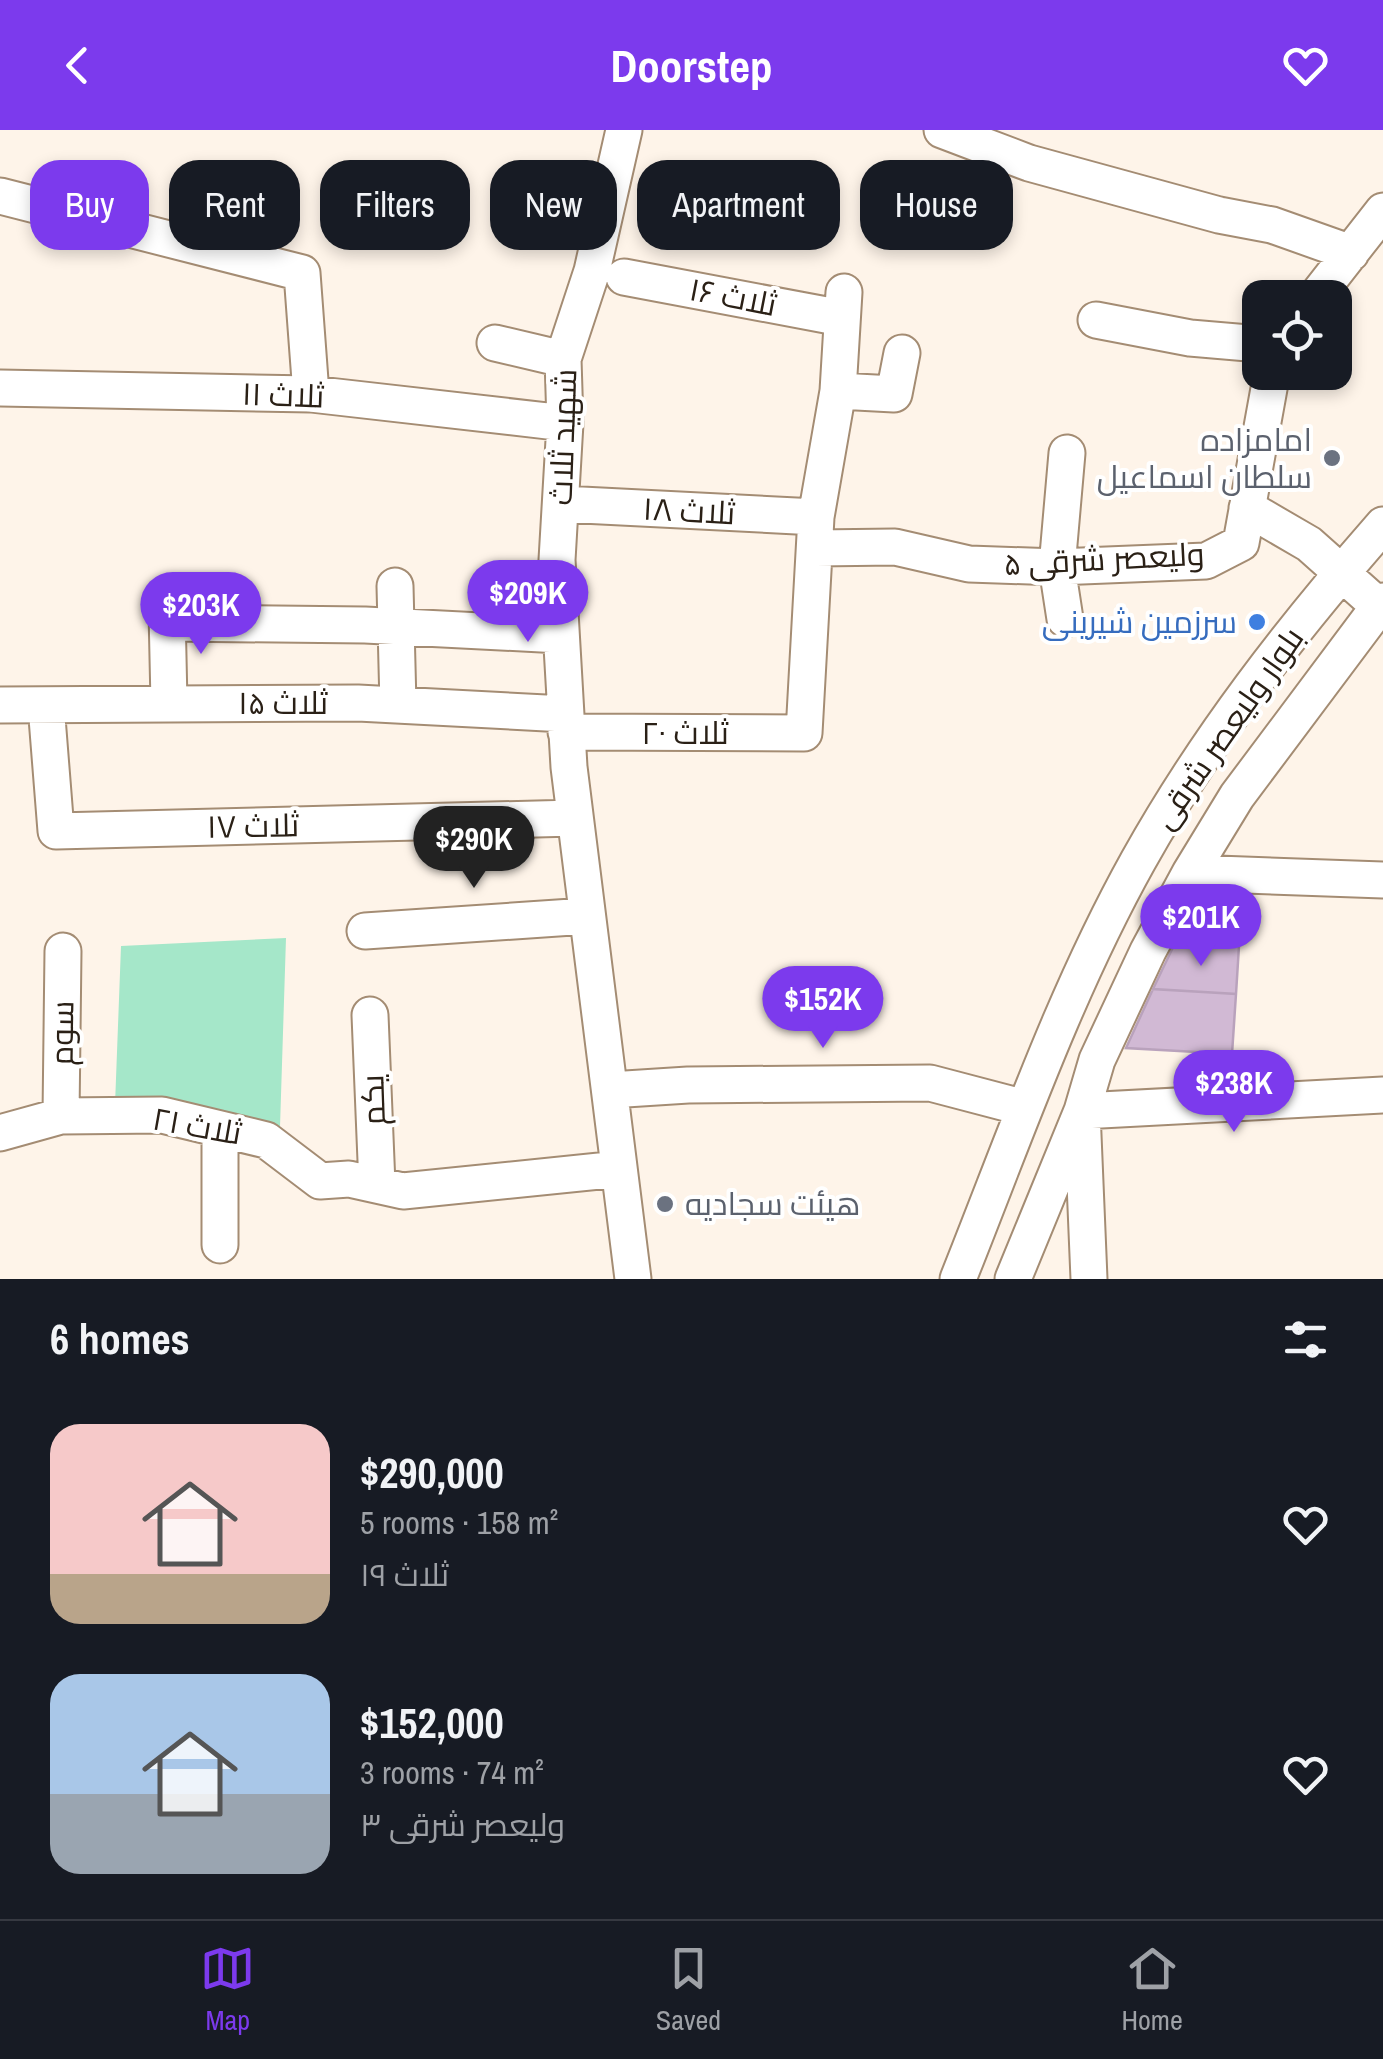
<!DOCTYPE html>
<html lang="en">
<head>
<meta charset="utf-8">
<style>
	body { margin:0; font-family:"Archivo Narrow",Cairo,sans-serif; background:#20242c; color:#f1f3f6; height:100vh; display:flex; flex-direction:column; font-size:38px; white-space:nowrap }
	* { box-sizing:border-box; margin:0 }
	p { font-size:32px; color:#9ea1a6 }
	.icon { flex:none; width:55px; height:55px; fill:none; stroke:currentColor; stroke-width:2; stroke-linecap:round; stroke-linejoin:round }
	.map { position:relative; height:1149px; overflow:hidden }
	.side { display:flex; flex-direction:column; background:#171b24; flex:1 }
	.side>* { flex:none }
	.banner { position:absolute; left:30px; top:30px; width:1325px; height:90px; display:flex; gap:20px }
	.tools { position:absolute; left:1242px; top:150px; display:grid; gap:20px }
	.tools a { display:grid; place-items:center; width:110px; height:110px; border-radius:20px; background:#171b24; box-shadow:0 5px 15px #0003; font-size:50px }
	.price { position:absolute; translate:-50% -85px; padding:0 22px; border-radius:35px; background:#7c3aed; color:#fff; font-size:32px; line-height:65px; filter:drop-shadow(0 2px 5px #0008) }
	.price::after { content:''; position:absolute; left:50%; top:60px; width:30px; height:22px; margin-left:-15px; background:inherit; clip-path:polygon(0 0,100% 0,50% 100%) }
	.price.current { background:#222; color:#fff }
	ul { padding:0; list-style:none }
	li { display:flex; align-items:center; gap:30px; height:250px; padding:0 50px }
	li span { display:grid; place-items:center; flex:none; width:280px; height:200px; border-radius:30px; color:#555 }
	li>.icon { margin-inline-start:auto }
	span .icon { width:120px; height:120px; fill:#fffc; stroke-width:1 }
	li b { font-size:42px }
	h2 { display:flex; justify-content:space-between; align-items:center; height:120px; padding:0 50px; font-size:42px }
	.pill { padding:0 35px; border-radius:30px; background:#171b24; box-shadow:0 5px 15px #0003; font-size:35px; line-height:90px }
	.pill.current { background:#7c3aed; color:#fff }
	header { display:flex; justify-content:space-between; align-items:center; height:130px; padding:0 50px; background:#7c3aed; color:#fff; font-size:45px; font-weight:700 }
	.tabs { display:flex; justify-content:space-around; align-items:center; height:140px; border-top:2px solid #363941; background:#171b24; font-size:28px; color:#9ea1a6 }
	.tabs a { display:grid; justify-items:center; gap:5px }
	.tabs .current { color:#7c3aed }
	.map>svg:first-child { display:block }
	.green { fill:#a5e7c9 }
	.building { fill:#d1b9d4; stroke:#b9a2bc; stroke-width:2.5 }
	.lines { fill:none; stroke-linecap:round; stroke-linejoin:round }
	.minor-casing { stroke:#a48c73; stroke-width:39 }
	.minor { stroke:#fff; stroke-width:35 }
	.worship-dot { fill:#6b7280; stroke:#fff; stroke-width:4 }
	.shop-dot { fill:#3f7fe0; stroke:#fff; stroke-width:4 }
	.labels { text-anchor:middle; stroke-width:8; stroke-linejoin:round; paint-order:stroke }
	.street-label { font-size:32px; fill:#2a2016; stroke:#fff }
	.worship-label { font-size:32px; fill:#5b616d; stroke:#fff; text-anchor:end }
	.shop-label { font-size:32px; fill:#366cbe; stroke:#fff; text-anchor:end }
</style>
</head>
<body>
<header><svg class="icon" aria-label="back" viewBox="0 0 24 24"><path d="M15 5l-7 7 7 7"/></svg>Doorstep<svg class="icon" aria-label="heart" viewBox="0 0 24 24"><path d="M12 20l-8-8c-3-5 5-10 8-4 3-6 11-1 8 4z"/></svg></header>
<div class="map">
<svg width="1383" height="1149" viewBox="0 0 1383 1149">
	<rect width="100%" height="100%" fill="#fef4e9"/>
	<path class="green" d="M 286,808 L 280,997 L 188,977 L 115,975 L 121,816 Z"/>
	<path class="building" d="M 1175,813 L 1239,816 L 1236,864 L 1153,859 Z
		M 1153,859 L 1236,864 L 1232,924 L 1126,918 Z"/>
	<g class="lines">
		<defs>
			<path id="minor" d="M 624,0 L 592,141 L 563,229 L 565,293 L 557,430 L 569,637 L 633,1149
				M 942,0 L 1029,33 L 1219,85 L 1272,95 L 1351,123
				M 0,66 L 302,143 L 311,264
				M 624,147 L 842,188
				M 1315,168 L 1383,81
				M 1096,190 L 1190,208 L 1260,214
				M 495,213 L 563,229
				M 0,258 L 311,264 L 565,293
				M 838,261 L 894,264 L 902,223
				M 562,374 L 816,387
				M 1247,378 L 1309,414 L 1383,480
				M 816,418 L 895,417 L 969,434 L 1057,437 L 1206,431 L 1241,413 L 1272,242
				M 395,456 L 398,575
				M 167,481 L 169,573
				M 1065,489 L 1057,437 L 1067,323
				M 168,493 L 365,495 L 560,505
				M 0,575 L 358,573 L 565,584
				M 46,575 L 56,701 L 575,688
				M 566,602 L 804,603 L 816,387 L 838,261 L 844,162
				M 1190,743 L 1383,750
				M 365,801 L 587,786
				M 370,885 L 377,1055
				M 610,960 L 688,955 L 930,953 L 1025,978
				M 61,986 L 63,821
				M 0,1003 L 61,986 L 162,985 L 266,1010 L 320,1051 L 349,1049 L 403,1061 L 619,1039
				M 220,1115 L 220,999
				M 958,1149 C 1014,1009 1064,864 1138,731 C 1206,609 1291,500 1383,395
				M 1013,1149 L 1082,981 L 1097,930 L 1148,821 L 1190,743 L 1237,666 L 1383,471
				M 1089,1149 L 1082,981 L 1383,965"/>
		</defs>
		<use href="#minor" class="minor-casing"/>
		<use href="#minor" class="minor"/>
	</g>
	<g class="worship-dot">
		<circle cx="1332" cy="328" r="10"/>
		<circle cx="665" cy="1074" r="10"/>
	</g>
	<circle class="shop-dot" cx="1257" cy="492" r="10"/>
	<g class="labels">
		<g class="street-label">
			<text transform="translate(733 167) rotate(11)" y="11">ثلاث ۱۶</text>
			<text transform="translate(283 265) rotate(2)" y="11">ثلاث ۱۱</text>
			<text transform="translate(563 307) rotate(-88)" y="11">شهید ثلاث</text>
			<text transform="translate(689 381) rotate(3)" y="11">ثلاث ۱۸</text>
			<text transform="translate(1104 429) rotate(-3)" y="11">ولیعصر شرقی ۵</text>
			<text x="283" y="584">ثلاث ۱۵</text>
			<text transform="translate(1228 598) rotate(-55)" y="11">بلوار ولیعصر شرقی</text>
			<text x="685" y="614">ثلاث ۲۰</text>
			<text transform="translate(253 696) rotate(-1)" y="11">ثلاث ۱۷</text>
			<text transform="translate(62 903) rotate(-89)" y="11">سوم</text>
			<text transform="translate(373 970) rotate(-92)" y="11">یکم</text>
			<text transform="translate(197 996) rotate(10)" y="11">ثلاث ۲۱</text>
		</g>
		<g class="worship-label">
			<text x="1312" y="321">امامزاده<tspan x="1312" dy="37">سلطان اسماعیل</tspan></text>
			<text x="685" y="1085" text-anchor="start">هیئت سجادیه</text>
		</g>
		<g class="shop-label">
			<text x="1237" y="503">سرزمین شیرینی</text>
		</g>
	</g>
</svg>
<div class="tools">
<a><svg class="icon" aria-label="locate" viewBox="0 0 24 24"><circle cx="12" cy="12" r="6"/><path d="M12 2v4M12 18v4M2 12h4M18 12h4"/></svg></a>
</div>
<b class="price" style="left:528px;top:515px">$209K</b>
<b class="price" style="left:201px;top:527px">$203K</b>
<b class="price current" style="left:474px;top:761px">$290K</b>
<b class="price" style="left:1201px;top:839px">$201K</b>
<b class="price" style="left:823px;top:921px">$152K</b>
<b class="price" style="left:1234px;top:1005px">$238K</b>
<div class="banner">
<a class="pill current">Buy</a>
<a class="pill">Rent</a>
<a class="pill">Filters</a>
<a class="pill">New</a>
<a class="pill">Apartment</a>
<a class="pill">House</a>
</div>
</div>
<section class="side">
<h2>6 homes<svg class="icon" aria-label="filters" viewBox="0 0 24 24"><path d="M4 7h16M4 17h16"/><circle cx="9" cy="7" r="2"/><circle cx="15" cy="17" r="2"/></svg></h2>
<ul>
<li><span style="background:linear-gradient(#f6c9c9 75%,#b9a48a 0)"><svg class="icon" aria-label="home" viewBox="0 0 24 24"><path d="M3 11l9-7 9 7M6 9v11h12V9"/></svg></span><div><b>$290,000</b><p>5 rooms · 158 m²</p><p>ثلاث ۱۹</p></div><svg class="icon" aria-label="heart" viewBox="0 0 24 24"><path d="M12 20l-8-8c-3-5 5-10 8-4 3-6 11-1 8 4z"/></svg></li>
<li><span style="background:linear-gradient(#a9c7e8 60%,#9aa5b1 0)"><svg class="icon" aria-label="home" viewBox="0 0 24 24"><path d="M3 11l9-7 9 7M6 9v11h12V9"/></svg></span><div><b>$152,000</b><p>3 rooms · 74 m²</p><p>ولیعصر شرقی ۳</p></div><svg class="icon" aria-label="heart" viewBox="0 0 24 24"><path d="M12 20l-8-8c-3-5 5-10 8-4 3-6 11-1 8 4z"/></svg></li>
</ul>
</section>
<nav class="tabs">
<a class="current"><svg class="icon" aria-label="map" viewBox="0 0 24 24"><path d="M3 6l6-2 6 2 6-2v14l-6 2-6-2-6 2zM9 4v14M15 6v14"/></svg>Map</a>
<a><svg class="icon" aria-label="saved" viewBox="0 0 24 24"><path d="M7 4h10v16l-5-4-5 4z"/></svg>Saved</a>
<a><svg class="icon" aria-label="home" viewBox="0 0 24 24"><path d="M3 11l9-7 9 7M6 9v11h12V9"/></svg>Home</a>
</nav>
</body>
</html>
